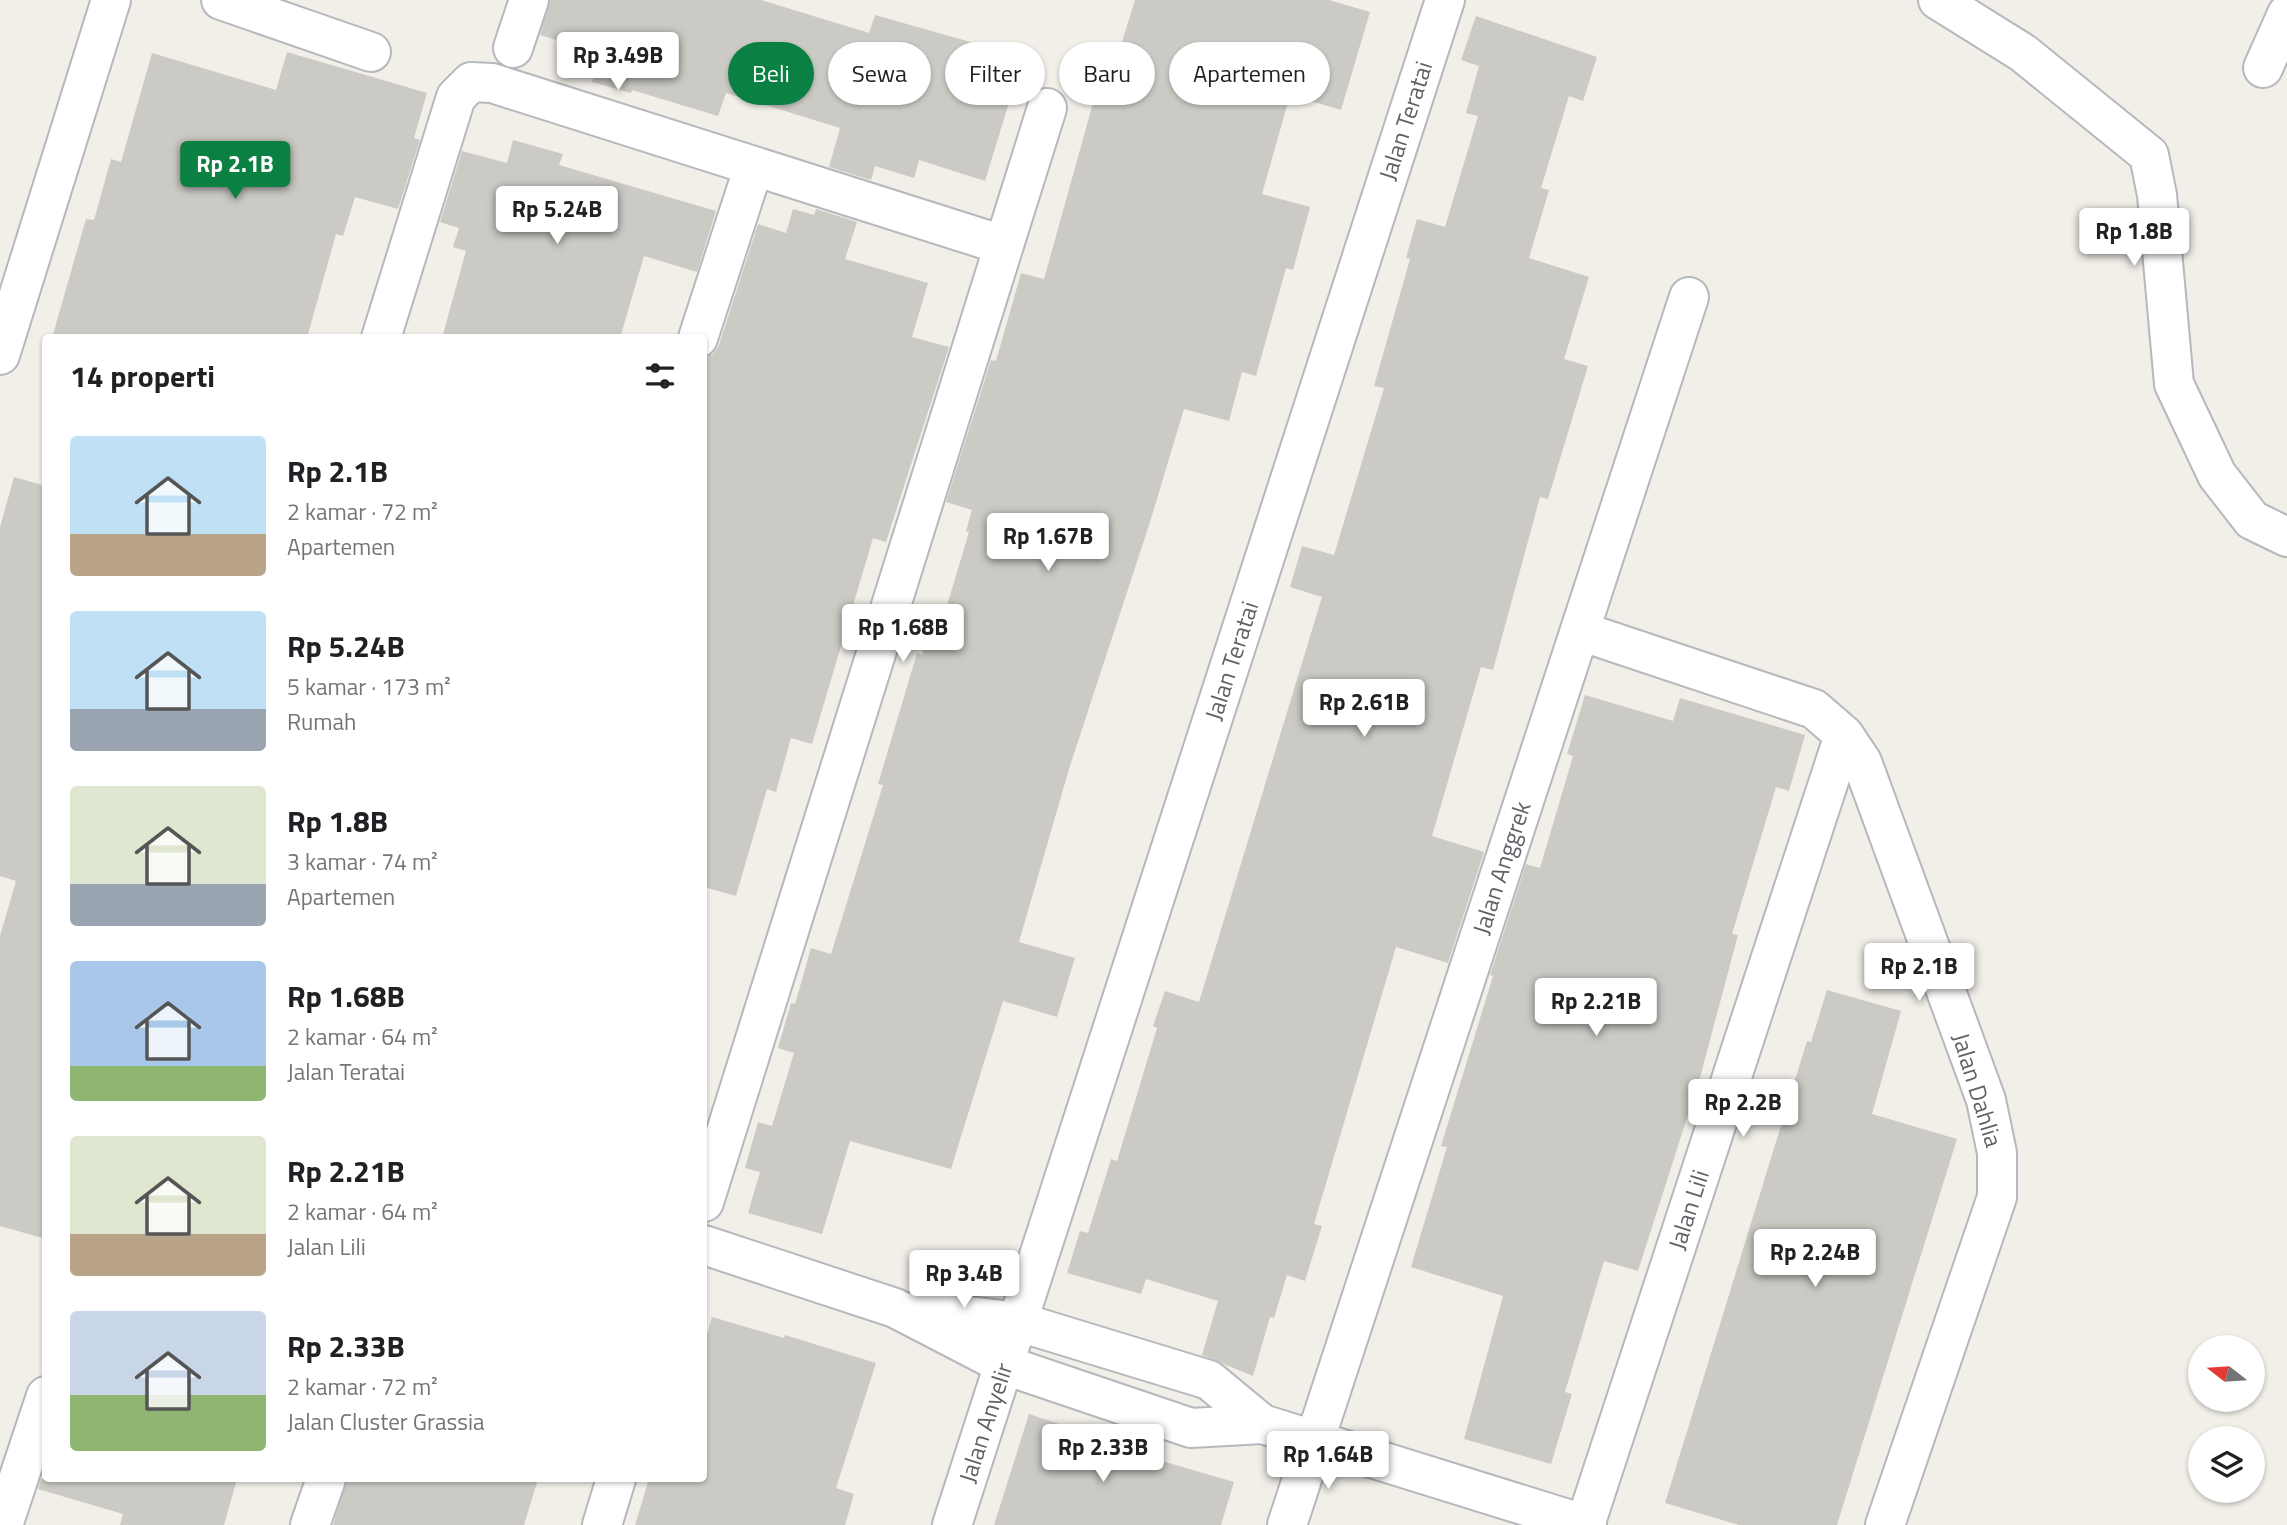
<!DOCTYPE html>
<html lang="id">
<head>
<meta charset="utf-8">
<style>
	body { margin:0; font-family:"Titillium Web",sans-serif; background:#f6f6f6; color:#202124; height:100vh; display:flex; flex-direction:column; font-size:26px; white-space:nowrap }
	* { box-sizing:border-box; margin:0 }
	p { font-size:23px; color:#757577 }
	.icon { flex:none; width:38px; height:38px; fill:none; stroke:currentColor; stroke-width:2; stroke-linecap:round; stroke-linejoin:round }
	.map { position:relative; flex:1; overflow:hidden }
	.details { position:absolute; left:42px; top:334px; width:665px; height:1148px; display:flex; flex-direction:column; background:#fff; border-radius:7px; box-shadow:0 2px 5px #0004 }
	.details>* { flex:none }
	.top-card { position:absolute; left:728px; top:42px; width:665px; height:63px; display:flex; gap:14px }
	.needle { width:46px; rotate:287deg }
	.fabs { position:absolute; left:2188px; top:1335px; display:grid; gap:14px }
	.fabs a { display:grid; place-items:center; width:77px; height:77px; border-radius:50%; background:#fff; box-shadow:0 2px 5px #0004; font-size:35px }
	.price { position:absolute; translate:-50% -60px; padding:0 16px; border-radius:7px; background:#fff; color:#222; font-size:23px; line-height:46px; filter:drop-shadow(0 2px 4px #0008) }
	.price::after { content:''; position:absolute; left:50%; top:42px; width:21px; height:16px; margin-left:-10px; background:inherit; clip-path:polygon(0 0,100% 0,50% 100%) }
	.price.selected { background:#0b8043; color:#fff }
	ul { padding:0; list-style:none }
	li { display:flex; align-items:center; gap:21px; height:175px; padding:0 28px }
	li span { display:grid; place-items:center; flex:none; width:196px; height:140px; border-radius:7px; color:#555 }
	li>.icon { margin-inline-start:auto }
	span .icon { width:84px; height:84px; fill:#fffc; stroke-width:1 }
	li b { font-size:30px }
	h2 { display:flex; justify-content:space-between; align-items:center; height:84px; padding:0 28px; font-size:30px }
	.pill { padding:0 24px; border-radius:32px; background:#fff; box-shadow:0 2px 5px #0004; font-size:24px; line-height:63px }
	.pill.selected { background:#0b8043; color:#fff }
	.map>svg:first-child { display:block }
	.building { fill:#cccac5 }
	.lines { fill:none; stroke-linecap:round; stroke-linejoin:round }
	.minor-casing { stroke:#b5b8bc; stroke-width:42 }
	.tertiary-casing { stroke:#b5b8bc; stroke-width:42 }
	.minor { stroke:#fff; stroke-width:38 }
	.tertiary { stroke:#fff; stroke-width:38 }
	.labels { text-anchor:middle; stroke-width:5; stroke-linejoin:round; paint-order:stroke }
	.street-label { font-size:24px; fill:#5f6368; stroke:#fff }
</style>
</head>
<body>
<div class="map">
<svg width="2287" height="1525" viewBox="0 0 2287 1525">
	<rect width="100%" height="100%" fill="#f1efe8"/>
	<path class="building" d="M 550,0 L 761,0 L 869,33 L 875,15 L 1023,57 L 985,181 L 919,160 L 914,178 L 875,166 L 871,180 L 829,167 L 840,128 L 726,93 L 718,116 L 632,90 L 631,93 L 592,82 L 601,54 L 540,35 Z
		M 1135,0 L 1329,0 L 1370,12 L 1341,110 L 1290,95 L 1262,194 L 1310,207 L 1293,270 L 1286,268 L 1256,376 L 1242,372 L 1229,421 L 1184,409 L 1150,522 L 1069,769 L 1019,942 L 1075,958 L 1057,1017 L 1003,1001 L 951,1169 L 850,1141 L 822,1234 L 748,1213 L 760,1172 L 745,1168 L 758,1122 L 772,1126 L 794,1053 L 778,1048 L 791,1003 L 795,1004 L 811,948 L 831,954 L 883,785 L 878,784 L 917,653 L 922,655 L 935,610 L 945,612 L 969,532 L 966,531 L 972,510 L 946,502 L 991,360 L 996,361 L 1021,273 L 1044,279 L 1110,42 L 1121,45 Z
		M 1476,16 L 1597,57 L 1583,101 L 1569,96 L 1541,188 L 1549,190 L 1529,258 L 1589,277 L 1564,359 L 1588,366 L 1548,499 L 1540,497 L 1493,670 L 1481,667 L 1432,836 L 1484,852 L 1448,963 L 1396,947 L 1314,1224 L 1322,1226 L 1305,1281 L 1287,1275 L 1274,1318 L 1270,1317 L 1253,1376 L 1202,1355 L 1218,1301 L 1146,1279 L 1141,1294 L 1067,1273 L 1080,1231 L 1088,1233 L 1111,1159 L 1117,1161 L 1157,1028 L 1153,1026 L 1165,991 L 1199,1002 L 1322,597 L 1290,587 L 1302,546 L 1334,555 L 1384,388 L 1374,386 L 1410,259 L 1406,258 L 1417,219 L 1445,227 L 1478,116 L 1466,113 L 1479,66 L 1461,60 Z
		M 287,52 L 427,93 L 414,138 L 420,140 L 398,209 L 355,197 L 343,236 L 336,234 L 307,338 L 52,338 L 86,219 L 94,220 L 111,159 L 121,162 L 152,53 L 276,90 Z
		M 513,140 L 563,154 L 559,165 L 716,211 L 697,272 L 644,256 L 620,338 L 442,338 L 466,251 L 453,247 L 459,228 L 440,222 L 462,151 L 507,163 Z
		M 793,209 L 814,215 L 816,209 L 857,222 L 845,259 L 928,283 L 912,337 L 949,347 L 886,542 L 873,538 L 812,744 L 791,738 L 776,792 L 767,789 L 736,896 L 704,887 L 704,359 L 713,354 L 719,345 L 758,224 L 786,233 Z
		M 14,477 L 46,486 L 46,1239 L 0,1226 L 0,936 L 16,881 L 0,876 L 0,527 Z
		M 1585,695 L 1673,721 L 1680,698 L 1805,735 L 1789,791 L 1776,787 L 1732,934 L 1738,935 L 1701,1074 L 1638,1271 L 1604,1261 L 1565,1392 L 1572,1394 L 1551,1464 L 1464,1439 L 1503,1296 L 1411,1267 L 1447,1147 L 1441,1146 L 1493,976 L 1490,975 L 1526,864 L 1540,868 L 1573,756 L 1567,754 Z
		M 1827,990 L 1901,1011 L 1872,1114 L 1957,1139 L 1837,1525 L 1739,1525 L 1665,1503 L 1807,1041 L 1811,1042 Z
		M 712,1317 L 784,1338 L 785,1335 L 876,1363 L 836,1488 L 854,1494 L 845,1525 L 635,1525 L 649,1479 L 704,1479 L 704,1345 Z
		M 1029,1414 L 1140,1451 L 1138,1454 L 1234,1482 L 1221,1525 L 994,1525 Z
		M 41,1479 L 237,1479 L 224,1525 L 120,1525 L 123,1514 L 38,1489 Z
		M 347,1479 L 538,1479 L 524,1525 L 333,1525 Z"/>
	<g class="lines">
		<defs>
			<path id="minor" d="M 221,0 L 371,52
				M 1938,0 L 2023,53 L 2149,155 L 2157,195 L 2174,384 L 2217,475 L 2252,520 L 2287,537
				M 513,48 L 529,0
				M 2263,68 L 2287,14
				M 381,338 L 456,97 L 471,82 L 492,83 L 1003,245
				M 698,338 L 754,166
				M 0,355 L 111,0
				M 1580,631 L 1814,709 L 1844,735 L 1862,762 L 1986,1100 L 1997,1153 L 1997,1197 L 1885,1525
				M 704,1202 L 1047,108
				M 704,1245 L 895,1308 L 1005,1365 L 1191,1428 L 1262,1424 L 1587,1525
				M 919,1310 L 1019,1322 L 1209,1380 L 1262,1424
				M 3,1525 L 46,1396
				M 310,1525 L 326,1479
				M 602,1525 L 616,1479
				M 1287,1525 L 1689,297
				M 1585,1525 L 1844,735"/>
			<path id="tertiary" d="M 952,1525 L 1445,0"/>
		</defs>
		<use href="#minor" class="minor-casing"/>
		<use href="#tertiary" class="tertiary-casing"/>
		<use href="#minor" class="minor"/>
		<use href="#tertiary" class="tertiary"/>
	</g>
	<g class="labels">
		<g class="street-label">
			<text transform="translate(1406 121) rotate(-72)" y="8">Jalan Teratai</text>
			<text transform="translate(1232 661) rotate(-72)" y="8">Jalan Teratai</text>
			<text transform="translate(1502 868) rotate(-72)" y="8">Jalan Anggrek</text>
			<text transform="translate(1977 1090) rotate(73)" y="8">Jalan Dahlia</text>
			<text transform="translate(1689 1210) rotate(-72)" y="8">Jalan Lili</text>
			<text transform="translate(986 1423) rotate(-72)" y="8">Jalan Anyelir</text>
		</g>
	</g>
</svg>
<div class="fabs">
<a><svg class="needle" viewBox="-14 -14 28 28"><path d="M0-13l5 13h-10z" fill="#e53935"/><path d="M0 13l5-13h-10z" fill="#757577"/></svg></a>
<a><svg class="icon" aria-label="layers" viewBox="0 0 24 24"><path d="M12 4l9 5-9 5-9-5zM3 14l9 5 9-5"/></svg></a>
</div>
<b class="price" style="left:618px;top:92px">Rp 3.49B</b>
<b class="price selected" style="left:235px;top:201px">Rp 2.1B</b>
<b class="price" style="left:557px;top:246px">Rp 5.24B</b>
<b class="price" style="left:2134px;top:268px">Rp 1.8B</b>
<b class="price" style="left:1048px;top:573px">Rp 1.67B</b>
<b class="price" style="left:903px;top:664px">Rp 1.68B</b>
<b class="price" style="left:1364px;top:739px">Rp 2.61B</b>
<b class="price" style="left:1919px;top:1003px">Rp 2.1B</b>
<b class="price" style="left:1596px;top:1038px">Rp 2.21B</b>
<b class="price" style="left:1743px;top:1139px">Rp 2.2B</b>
<b class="price" style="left:1815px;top:1289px">Rp 2.24B</b>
<b class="price" style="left:964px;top:1310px">Rp 3.4B</b>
<b class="price" style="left:1103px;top:1484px">Rp 2.33B</b>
<b class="price" style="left:1328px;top:1491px">Rp 1.64B</b>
<div class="top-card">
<a class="pill selected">Beli</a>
<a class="pill">Sewa</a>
<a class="pill">Filter</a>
<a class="pill">Baru</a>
<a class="pill">Apartemen</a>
</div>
<section class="details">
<h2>14 properti<svg class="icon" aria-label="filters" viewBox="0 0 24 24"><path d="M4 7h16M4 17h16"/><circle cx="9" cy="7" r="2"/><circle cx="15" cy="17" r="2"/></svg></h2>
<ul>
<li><span style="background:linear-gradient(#bfe0f5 70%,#b9a48a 0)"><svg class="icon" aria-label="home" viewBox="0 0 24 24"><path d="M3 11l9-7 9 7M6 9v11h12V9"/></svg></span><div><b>Rp 2.1B</b><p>2 kamar · 72 m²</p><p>Apartemen</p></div></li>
<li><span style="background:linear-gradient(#bfe0f5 70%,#9aa5b1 0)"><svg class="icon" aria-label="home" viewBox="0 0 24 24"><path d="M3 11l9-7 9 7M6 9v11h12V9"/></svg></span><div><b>Rp 5.24B</b><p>5 kamar · 173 m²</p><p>Rumah</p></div></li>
<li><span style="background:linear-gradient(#dfe7d0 70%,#9aa5b1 0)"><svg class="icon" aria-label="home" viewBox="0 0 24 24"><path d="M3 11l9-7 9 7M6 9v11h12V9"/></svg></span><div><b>Rp 1.8B</b><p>3 kamar · 74 m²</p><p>Apartemen</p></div></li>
<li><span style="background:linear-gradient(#a9c7e8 75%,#8fb573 0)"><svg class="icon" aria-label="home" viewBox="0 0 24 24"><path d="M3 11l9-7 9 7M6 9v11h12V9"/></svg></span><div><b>Rp 1.68B</b><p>2 kamar · 64 m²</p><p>Jalan Teratai</p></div></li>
<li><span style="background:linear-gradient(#dfe7d0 70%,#b9a48a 0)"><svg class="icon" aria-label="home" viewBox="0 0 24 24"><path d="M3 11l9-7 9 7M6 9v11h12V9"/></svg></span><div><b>Rp 2.21B</b><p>2 kamar · 64 m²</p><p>Jalan Lili</p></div></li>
<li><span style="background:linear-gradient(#c9d6e8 60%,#8fb573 0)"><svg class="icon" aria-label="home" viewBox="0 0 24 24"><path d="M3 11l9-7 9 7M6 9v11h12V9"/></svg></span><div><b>Rp 2.33B</b><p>2 kamar · 72 m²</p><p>Jalan Cluster Grassia</p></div></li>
</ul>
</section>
</div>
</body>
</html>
